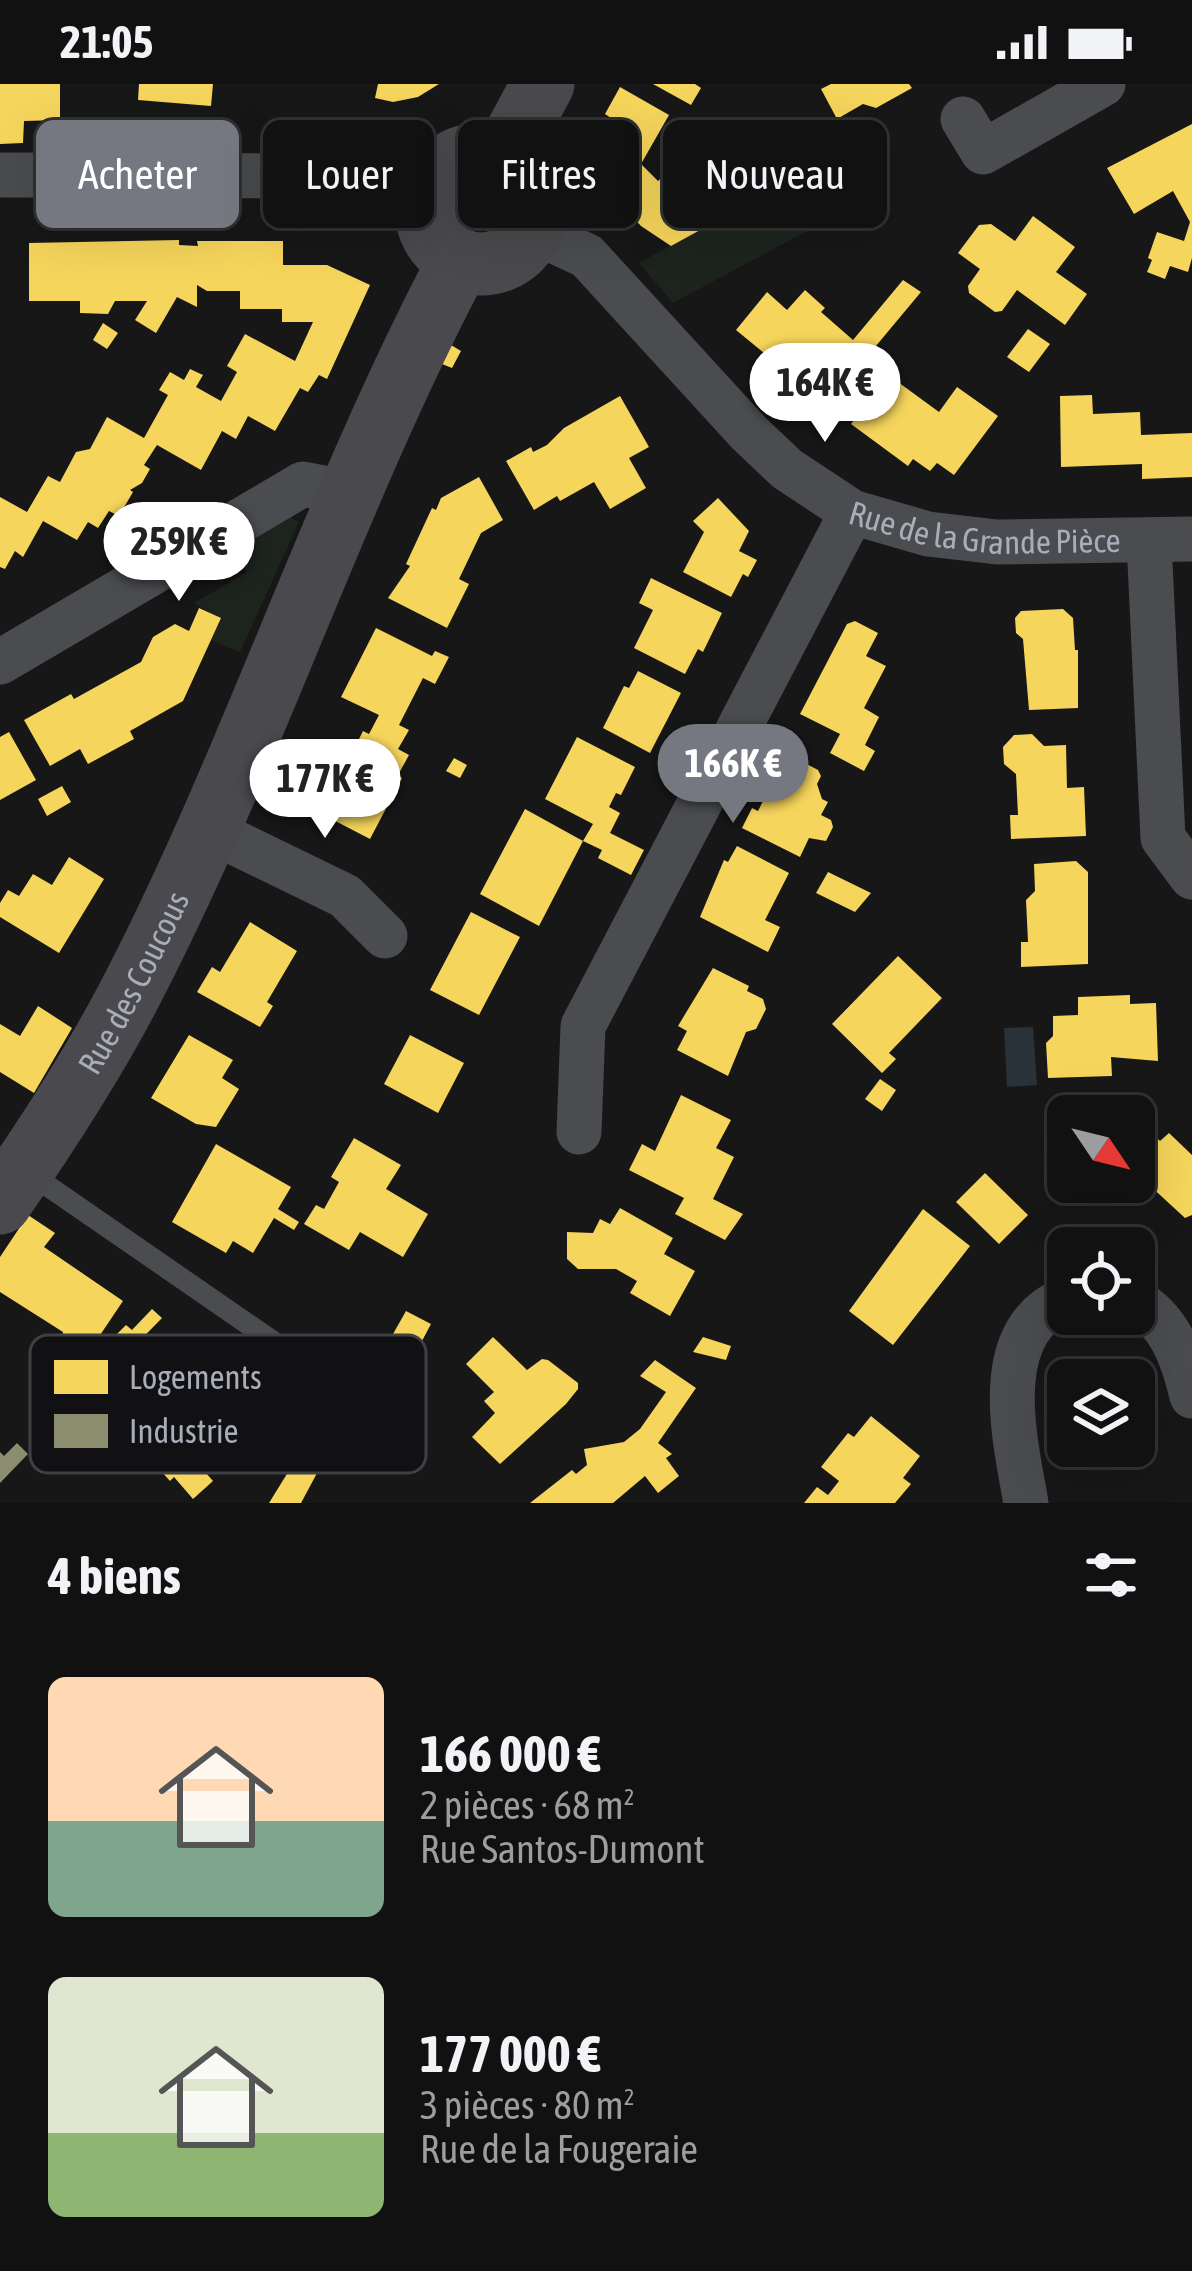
<!DOCTYPE html>
<html lang="fr">
<head>
<meta charset="utf-8">
<style>
	body { margin:0; font-family:"Asap Condensed",sans-serif; background:#1a1a1a; color:#f1f3f6; height:100vh; display:flex; flex-direction:column; font-size:45px; white-space:nowrap }
	* { box-sizing:border-box; margin:0 }
	p { font-size:39px; color:#9c9d9f }
	.icon { flex:none; width:66px; height:66px; fill:none; stroke:currentColor; stroke-width:2; stroke-linecap:round; stroke-linejoin:round }
	.map { position:relative; height:1419px; overflow:hidden }
	.side { display:flex; flex-direction:column; background:#111; flex:1 }
	.side>* { flex:none }
	.top-card { position:absolute; left:36px; top:36px; width:1122px; height:108px; display:flex; gap:24px }
	.needle { width:78px; rotate:125deg }
	.fabs { position:absolute; left:1047px; top:1011px; display:grid; gap:24px }
	.fabs a { display:grid; place-items:center; width:108px; height:108px; border-radius:18px; background:#111; box-shadow:0 12px 48px #0002,0 0 0 3px #303131; font-size:60px }
	.price { position:absolute; translate:-50% -102px; padding:0 27px; border-radius:42px; background:#fff; color:#222; font-size:39px; line-height:78px; filter:drop-shadow(0 3px 6px #0008) }
	.price::after { content:''; position:absolute; left:50%; top:72px; width:36px; height:27px; margin-left:-18px; background:inherit; clip-path:polygon(0 0,100% 0,50% 100%) }
	.price.active { background:#757880; color:#fff }
	ul { padding:0; list-style:none }
	li { display:flex; align-items:center; gap:36px; height:300px; padding:0 48px }
	li span { display:grid; place-items:center; flex:none; width:336px; height:240px; border-radius:18px; color:#555 }
	li>.icon { margin-inline-start:auto }
	span .icon { width:144px; height:144px; fill:#fffc; stroke-width:1 }
	li b { font-size:51px }
	h2 { display:flex; justify-content:space-between; align-items:center; height:144px; padding:0 48px; font-size:51px }
	.chip { padding:0 42px; border-radius:18px; background:#111; box-shadow:0 12px 48px #0002,0 0 0 3px #303131; font-size:42px; line-height:108px }
	.chip.active { background:#757880; color:#fff }
	.status { display:flex; justify-content:space-between; align-items:center; height:84px; padding:0 60px; background:#111; direction:ltr }
	.status svg { height:33px; fill:currentColor }
	.map>svg:first-child { display:block }
	.green { fill:#1d241e }
	.water { fill:#2a3239 }
	.homes { fill:#f6d55c }
	.industry { fill:#8c8c6e }
	.lines { fill:none; stroke-linecap:round; stroke-linejoin:round }
	.lane { stroke:#4b4c50; stroke-width:21 }
	.street { stroke:#4b4c50; stroke-width:45 }
	.secondary { stroke:#4a4a4e; stroke-width:63 }
	.labels { text-anchor:middle; stroke-width:12; stroke-linejoin:round; paint-order:stroke }
	.street-label { font-size:33px; fill:#a8adb8; stroke:#111113 }
	.key { fill:#111113; stroke:#3e4045; stroke-width:3 }
	.key-label { font-size:33px; fill:#a8adb8 }
</style>
</head>
<body>
<div class="status"><b>21:05</b><svg viewBox="0 0 49 12"><path d="M0 12V9h3v3zM5 12V6h3v6zM10 12V3h3v9zM15 12V0h3v12zM26 1h20v11H26zM47 4h2v5h-2z"/></svg></div>
<div class="map">
<svg width="1192" height="1419" viewBox="0 0 1192 1419">
	<rect width="100%" height="100%" fill="#171717"/>
	<path class="green" d="M 824,76 L 852,123 L 673,219 L 639,179 Z
		M 287,431 L 299,438 L 240,568 L 211,556 L 220,534 L 194,519 L 247,488 L 233,460 Z"/>
	<path class="water" d="M 1033,943 L 1037,1001 L 1007,1003 L 1004,944 Z"/>
	<path class="homes" d="M 0,0 L 60,0 L 60,36 L 24,37 L 23,59 L 0,60 Z
		M 139,0 L 213,0 L 211,22 L 138,16 Z
		M 378,0 L 439,0 L 418,13 L 393,18 L 375,14 Z
		M 653,0 L 695,0 L 701,4 L 691,21 Z
		M 831,0 L 909,0 L 912,4 L 876,24 L 863,20 L 837,35 L 821,5 Z
		M 620,3 L 669,31 L 641,80 L 658,97 L 666,90 L 713,139 L 671,162 L 641,142 L 596,94 L 601,91 L 593,64 L 611,34 L 605,30 Z
		M 1192,40 L 1192,174 L 1188,188 L 1170,182 L 1165,195 L 1147,188 L 1152,176 L 1148,174 L 1157,148 L 1184,157 L 1190,138 L 1173,107 L 1134,130 L 1107,84 Z
		M 1033,132 L 1075,163 L 1056,188 L 1087,210 L 1065,241 L 1017,206 L 1002,227 L 995,228 L 969,209 L 968,202 L 980,185 L 958,169 L 979,141 L 991,140 L 1015,157 Z
		M 179,156 L 179,161 L 198,162 L 197,157 L 283,157 L 283,181 L 327,181 L 370,201 L 327,295 L 319,291 L 308,308 L 300,304 L 275,347 L 248,332 L 236,355 L 222,347 L 201,386 L 157,361 L 144,381 L 150,385 L 142,399 L 130,406 L 133,408 L 119,432 L 109,427 L 98,444 L 88,438 L 77,456 L 43,437 L 23,473 L 15,467 L 5,485 L 0,483 L 0,413 L 27,428 L 48,392 L 60,398 L 76,368 L 90,365 L 107,333 L 144,354 L 168,311 L 159,306 L 170,288 L 184,296 L 190,285 L 203,291 L 196,303 L 221,317 L 237,288 L 227,282 L 245,250 L 295,277 L 313,238 L 282,238 L 282,225 L 240,225 L 240,207 L 207,207 L 197,201 L 197,223 L 177,213 L 156,249 L 135,236 L 147,217 L 115,217 L 108,230 L 80,229 L 80,217 L 29,217 L 29,159 Z
		M 903,196 L 921,208 L 830,317 L 813,303 L 818,296 L 795,277 L 787,288 L 736,246 L 767,208 L 787,226 L 805,206 L 825,224 L 821,228 L 853,256 Z
		M 103,239 L 118,249 L 107,265 L 93,256 Z
		M 1028,245 L 1050,260 L 1029,288 L 1007,273 Z
		M 451,261 L 461,267 L 452,284 L 442,280 Z
		M 887,290 L 939,328 L 957,303 L 998,332 L 954,391 L 937,379 L 930,387 L 913,375 L 908,382 L 851,340 Z
		M 1092,311 L 1093,330 L 1140,328 L 1141,351 L 1192,349 L 1192,393 L 1142,395 L 1142,380 L 1061,383 L 1060,312 Z
		M 620,312 L 649,363 L 629,374 L 646,404 L 610,425 L 594,398 L 560,417 L 557,412 L 534,426 L 506,377 L 531,363 L 533,368 L 547,361 L 564,344 Z
		M 479,393 L 503,436 L 481,449 L 459,495 L 469,500 L 447,544 L 388,514 L 410,482 L 406,480 L 432,424 L 436,426 L 441,414 Z
		M 718,414 L 749,447 L 739,467 L 757,476 L 748,493 L 743,490 L 731,513 L 683,488 L 704,448 L 693,437 Z
		M 651,494 L 722,529 L 703,568 L 698,565 L 685,590 L 634,564 L 653,526 L 639,519 Z
		M 199,524 L 221,534 L 183,617 L 130,647 L 134,655 L 88,680 L 80,665 L 50,682 L 24,636 L 71,610 L 74,615 L 141,578 L 153,553 L 175,540 L 189,547 Z
		M 1063,525 L 1073,534 L 1075,566 L 1078,566 L 1078,624 L 1029,626 L 1023,555 L 1016,549 L 1015,534 L 1021,527 Z
		M 855,537 L 878,549 L 866,572 L 886,582 L 864,624 L 879,633 L 865,661 L 875,667 L 864,687 L 830,669 L 840,650 L 800,630 L 847,540 Z
		M 376,544 L 432,572 L 435,567 L 449,573 L 435,600 L 423,594 L 399,641 L 409,646 L 398,665 L 409,671 L 398,691 L 402,694 L 370,755 L 316,727 L 349,665 L 353,667 L 363,647 L 369,650 L 379,631 L 341,613 Z
		M 638,587 L 681,609 L 650,669 L 603,644 L 624,602 L 629,604 Z
		M 9,648 L 36,696 L 0,716 L 0,653 Z
		M 1032,650 L 1044,662 L 1066,661 L 1067,704 L 1084,703 L 1086,752 L 1011,755 L 1010,731 L 1018,731 L 1016,690 L 1004,680 L 1003,663 L 1014,651 Z
		M 577,653 L 635,683 L 621,711 L 616,709 L 609,723 L 620,729 L 610,749 L 644,766 L 631,791 L 598,774 L 602,766 L 583,757 L 593,740 L 545,715 Z
		M 782,667 L 818,686 L 821,692 L 817,700 L 822,715 L 828,718 L 821,731 L 831,736 L 833,743 L 826,757 L 809,754 L 800,773 L 742,744 L 752,724 L 758,727 L 766,711 L 760,708 Z
		M 454,674 L 467,681 L 460,694 L 446,687 Z
		M 62,702 L 71,718 L 47,732 L 38,715 Z
		M 525,725 L 583,757 L 539,842 L 480,810 Z
		M 737,762 L 789,789 L 765,836 L 780,843 L 768,868 L 700,833 L 724,776 L 728,778 Z
		M 69,773 L 104,795 L 59,869 L 0,833 L 0,819 L 8,806 L 19,812 L 33,790 L 52,801 Z
		M 1076,777 L 1088,788 L 1088,880 L 1021,883 L 1021,858 L 1028,858 L 1026,816 L 1035,807 L 1034,780 Z
		M 828,788 L 871,809 L 855,828 L 816,809 Z
		M 471,828 L 520,853 L 479,931 L 430,906 Z
		M 250,838 L 297,867 L 267,918 L 273,922 L 260,943 L 197,908 L 212,883 L 220,888 Z
		M 898,872 L 942,914 L 889,969 L 896,975 L 882,989 L 832,940 Z
		M 713,884 L 749,902 L 747,907 L 763,915 L 766,925 L 756,945 L 746,948 L 728,992 L 677,966 L 687,947 L 678,942 Z
		M 1130,911 L 1130,920 L 1156,919 L 1158,977 L 1111,973 L 1112,992 L 1048,994 L 1046,959 L 1053,952 L 1053,932 L 1078,931 L 1078,913 Z
		M 38,922 L 72,944 L 34,1009 L 0,988 L 0,940 L 20,952 Z
		M 189,951 L 233,976 L 222,994 L 239,1005 L 216,1043 L 196,1040 L 151,1014 Z
		M 410,951 L 464,979 L 438,1029 L 384,1000 Z
		M 880,995 L 896,1006 L 882,1027 L 865,1015 Z
		M 681,1011 L 731,1036 L 716,1064 L 734,1073 L 713,1115 L 743,1130 L 725,1156 L 675,1130 L 684,1114 L 629,1086 L 642,1060 L 655,1067 Z
		M 1124,1023 L 1134,1032 L 1086,1032 L 1086,1030 Z
		M 1134,1032 L 1160,1057 L 1169,1049 L 1192,1071 L 1192,1131 L 1185,1134 L 1134,1087 Z
		M 354,1054 L 401,1081 L 386,1105 L 428,1130 L 403,1173 L 360,1148 L 349,1166 L 304,1140 L 316,1121 L 324,1125 L 339,1098 L 331,1093 Z
		M 216,1060 L 291,1103 L 278,1125 L 299,1138 L 294,1146 L 274,1134 L 253,1169 L 233,1157 L 226,1169 L 172,1138 Z
		M 985,1089 L 1028,1131 L 999,1160 L 956,1118 Z
		M 620,1124 L 673,1154 L 664,1170 L 695,1187 L 670,1232 L 630,1209 L 637,1197 L 616,1185 L 578,1185 L 567,1175 L 567,1148 L 593,1149 L 600,1135 L 610,1140 Z
		M 923,1125 L 970,1162 L 893,1261 L 849,1227 Z
		M 28,1131 L 55,1149 L 44,1163 L 123,1217 L 90,1266 L 79,1270 L 68,1268 L 62,1260 L 63,1248 L 0,1208 L 0,1173 Z
		M 152,1225 L 162,1234 L 114,1283 L 99,1268 L 126,1241 L 132,1246 Z
		M 406,1227 L 431,1240 L 406,1287 L 380,1273 Z
		M 493,1253 L 527,1286 L 542,1275 L 548,1276 L 578,1299 L 578,1305 L 566,1320 L 500,1380 L 472,1353 L 495,1329 L 484,1317 L 494,1308 L 466,1280 Z
		M 703,1253 L 731,1262 L 726,1276 L 693,1268 Z
		M 655,1276 L 696,1304 L 658,1359 L 672,1370 L 666,1374 L 679,1392 L 658,1409 L 645,1392 L 613,1419 L 530,1419 L 572,1386 L 576,1390 L 587,1381 L 584,1365 L 624,1358 L 640,1345 L 666,1308 L 640,1292 Z
		M 252,1291 L 314,1337 L 295,1364 L 323,1378 L 301,1419 L 269,1419 L 290,1385 L 220,1334 Z
		M 871,1332 L 920,1372 L 903,1394 L 911,1400 L 895,1419 L 804,1419 L 817,1403 L 828,1411 L 839,1397 L 821,1383 L 848,1349 L 854,1353 Z
		M 161,1349 L 174,1363 L 179,1358 L 213,1397 L 193,1415 L 174,1393 L 170,1397 L 142,1366 Z"/>
	<path class="industry" d="M 17,1359 L 28,1370 L 0,1399 L 0,1368 L 4,1372 Z"/>
	<g class="lines">
		<path class="lane" d="M 29,1089 L 355,1314"/>
		<g class="street">
			<path d="M 963,35 L 983,68 L 1103,0"/>
			<path d="M 0,91 L 356,92 L 404,100 L 428,112"/>
			<path id="s1" d="M 531,146 L 587,172 L 749,349 L 787,385 L 852,428 L 928,450 L 997,458 L 1192,455"/>
			<path d="M 1149,457 L 1163,754 L 1192,793"/>
			<path d="M 0,578 L 303,400 L 350,409"/>
			<path d="M 207,745 L 345,812 L 385,852"/>
			<path d="M 579,1048 L 583,942 L 852,428"/>
			<path d="M 1134,1216 C 1170,1236 1183,1274 1192,1312"/>
			<path d="M 1026,1419 C 1015,1355 987,1246 1068,1214"/>
		</g>
		<g class="secondary">
			<circle cx="481" cy="125" r="55"/>
			<path d="M 503,74 L 543,0"/>
			<path id="s2" d="M 0,1119 C 45,1054 89,987 126,917 C 252,677 333,415 460,176"/>
		</g>
	</g>
	<g class="labels">
		<g class="street-label">
			<text dy="12" stroke="none"><textPath href="#s1" startOffset="567">Rue de la Grande Pièce</textPath></text>
			<text dy="12" stroke="none"><textPath href="#s2" startOffset="258">Rue des Coucous</textPath></text>
		</g>
	</g>
	<rect x="30" y="1251" width="396" height="138" rx="18" class="key"/>
	<rect x="54" y="1276" width="54" height="34" fill="#f6d55c"/>
	<rect x="54" y="1330" width="54" height="34" fill="#8c8c6e"/>
	<g class="key-label">
		<text x="129" y="1305">Logements</text>
		<text x="129" y="1359">Industrie</text>
	</g>
</svg>
<div class="fabs">
<a><svg class="needle" viewBox="-14 -14 28 28"><path d="M0-13l5 13h-10z" fill="#e53935"/><path d="M0 13l5-13h-10z" fill="#9c9d9f"/></svg></a>
<a><svg class="icon" aria-label="locate" viewBox="0 0 24 24"><circle cx="12" cy="12" r="6"/><path d="M12 2v4M12 18v4M2 12h4M18 12h4"/></svg></a>
<a><svg class="icon" aria-label="layers" viewBox="0 0 24 24"><path d="M12 4l9 5-9 5-9-5zM3 14l9 5 9-5"/></svg></a>
</div>
<b class="price" style="left:825px;top:361px">164K €</b>
<b class="price" style="left:179px;top:520px">259K €</b>
<b class="price active" style="left:733px;top:742px">166K €</b>
<b class="price" style="left:325px;top:757px">177K €</b>
<div class="top-card">
<a class="chip active">Acheter</a>
<a class="chip">Louer</a>
<a class="chip">Filtres</a>
<a class="chip">Nouveau</a>
</div>
</div>
<section class="side">
<h2>4 biens<svg class="icon" aria-label="filters" viewBox="0 0 24 24"><path d="M4 7h16M4 17h16"/><circle cx="9" cy="7" r="2"/><circle cx="15" cy="17" r="2"/></svg></h2>
<ul>
<li><span style="background:linear-gradient(#ffd9b3 60%,#7fa58c 0)"><svg class="icon" aria-label="home" viewBox="0 0 24 24"><path d="M3 11l9-7 9 7M6 9v11h12V9"/></svg></span><div><b>166 000 €</b><p>2 pièces · 68 m²</p><p>Rue Santos-Dumont</p></div></li>
<li><span style="background:linear-gradient(#dfe7d0 65%,#8fb573 0)"><svg class="icon" aria-label="home" viewBox="0 0 24 24"><path d="M3 11l9-7 9 7M6 9v11h12V9"/></svg></span><div><b>177 000 €</b><p>3 pièces · 80 m²</p><p>Rue de la Fougeraie</p></div></li>
</ul>
</section>
</body>
</html>
